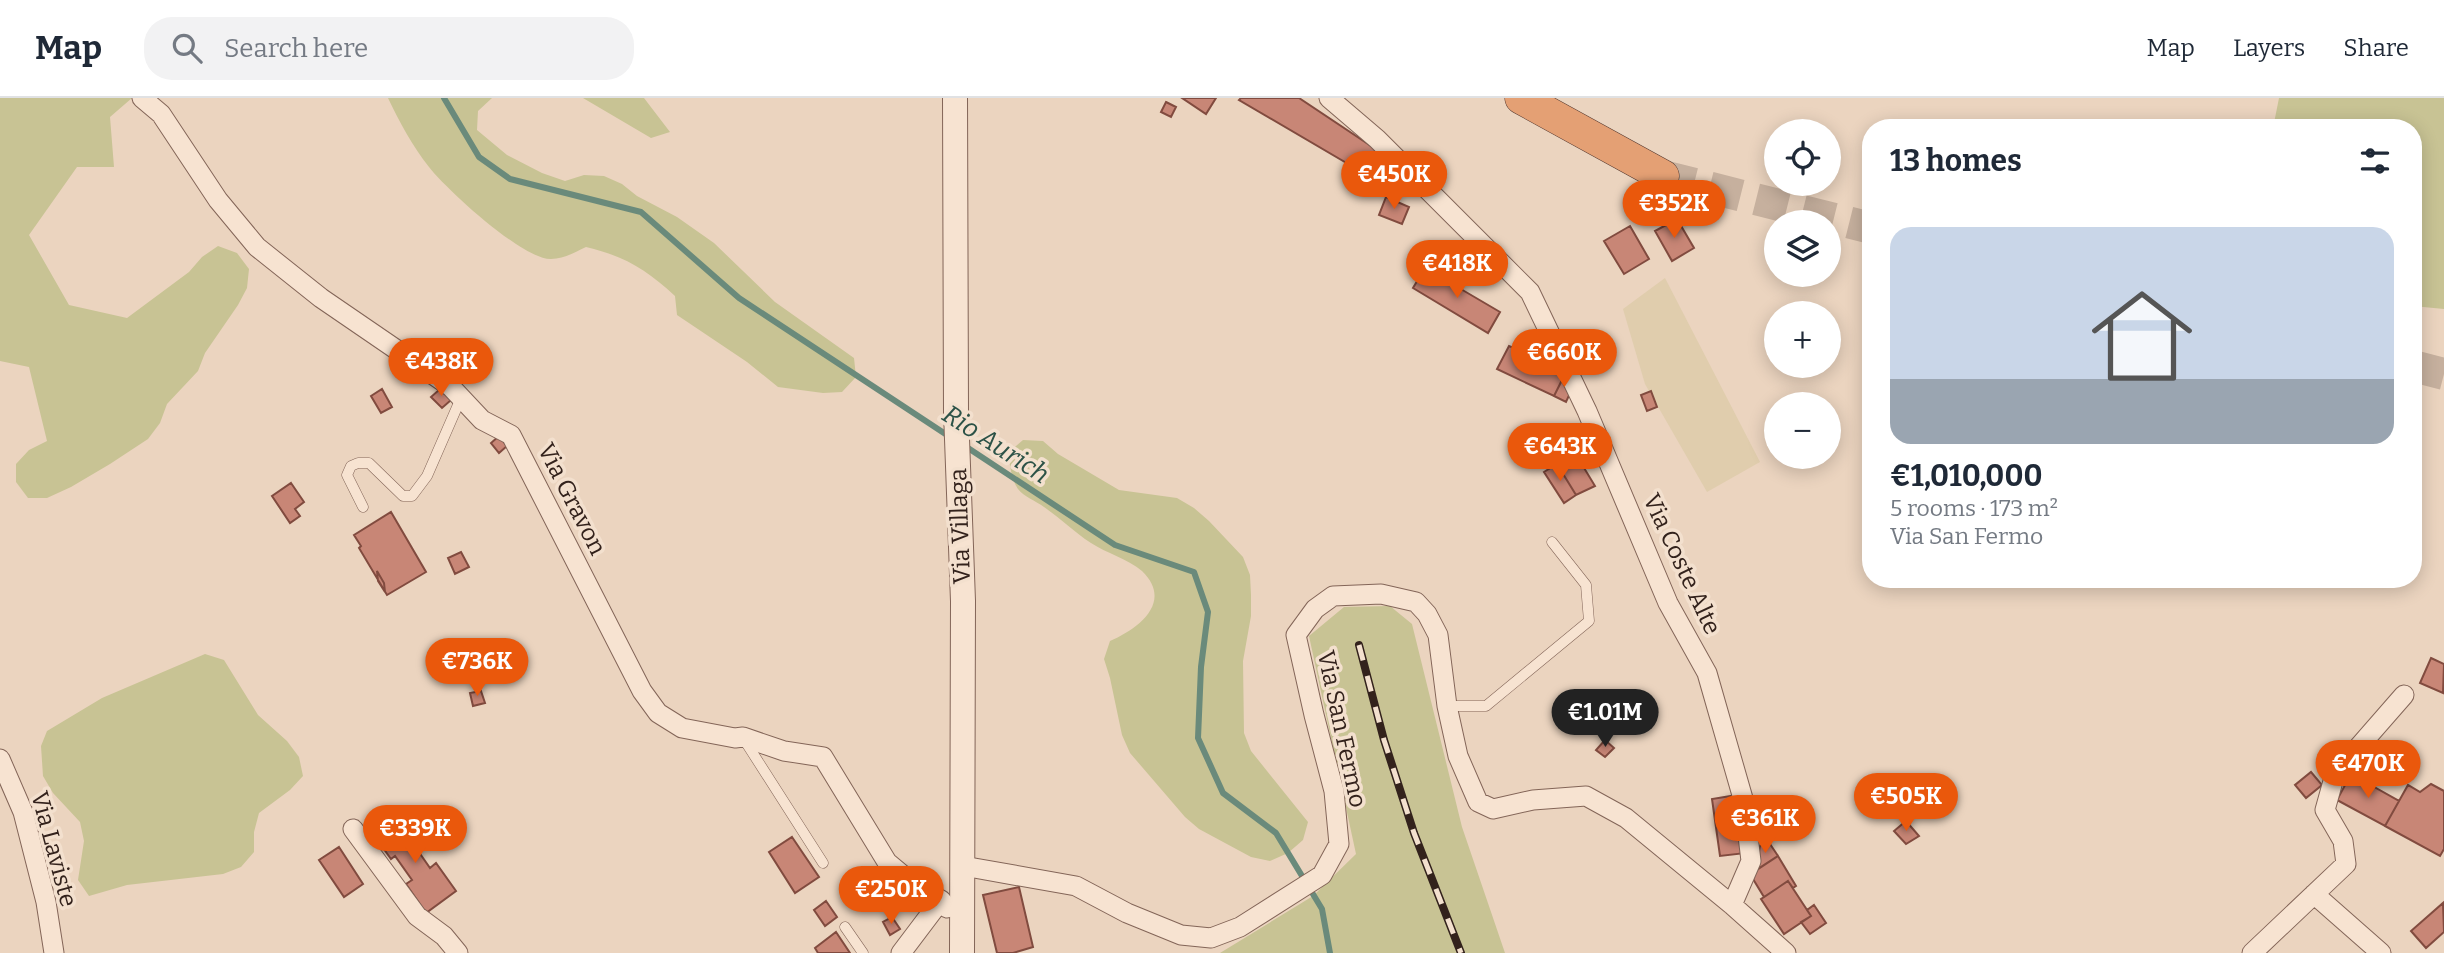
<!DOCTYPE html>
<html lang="en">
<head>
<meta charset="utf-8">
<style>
	body { margin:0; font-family:Bitter,serif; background:#f2f2f3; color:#1f2937; height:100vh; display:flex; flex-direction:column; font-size:26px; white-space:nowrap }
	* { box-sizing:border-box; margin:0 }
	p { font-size:23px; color:#747a83 }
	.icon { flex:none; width:38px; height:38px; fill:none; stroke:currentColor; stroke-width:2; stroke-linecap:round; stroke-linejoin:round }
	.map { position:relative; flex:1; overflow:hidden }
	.sheet { position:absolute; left:1862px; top:21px; width:560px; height:469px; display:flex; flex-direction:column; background:#fff; border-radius:28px; box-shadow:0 4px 18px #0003 }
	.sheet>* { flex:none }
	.buttons { position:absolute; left:1764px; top:21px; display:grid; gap:14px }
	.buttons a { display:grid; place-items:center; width:77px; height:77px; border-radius:50%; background:#fff; box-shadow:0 4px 18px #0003; font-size:35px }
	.price { position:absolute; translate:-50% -60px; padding:0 16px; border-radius:24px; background:#ea580c; color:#fff; font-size:23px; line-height:46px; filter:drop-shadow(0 2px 4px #0008) }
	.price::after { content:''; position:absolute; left:50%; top:42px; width:21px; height:16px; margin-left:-10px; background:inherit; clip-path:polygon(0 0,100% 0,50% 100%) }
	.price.on { background:#222; color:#fff }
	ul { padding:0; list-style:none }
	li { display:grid; align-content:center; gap:14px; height:371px; padding:0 28px }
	li span { display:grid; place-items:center; height:217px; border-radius:21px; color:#555 }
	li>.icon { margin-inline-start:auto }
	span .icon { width:126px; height:126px; fill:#fffc; stroke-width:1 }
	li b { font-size:30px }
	h2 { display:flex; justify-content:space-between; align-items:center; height:84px; padding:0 28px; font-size:30px }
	header { display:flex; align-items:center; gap:42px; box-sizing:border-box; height:98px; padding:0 35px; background:#fff; border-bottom:2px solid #e0e1e3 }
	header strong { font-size:33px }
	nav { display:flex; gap:38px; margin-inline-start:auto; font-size:24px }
	.search { width:490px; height:63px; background:#f2f2f3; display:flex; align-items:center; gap:18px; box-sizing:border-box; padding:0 24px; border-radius:28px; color:#747a83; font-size:26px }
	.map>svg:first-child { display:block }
	.farmland { fill:#e0cdad }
	.green { fill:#c8c394 }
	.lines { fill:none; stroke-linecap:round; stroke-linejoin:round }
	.stream { stroke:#6a8a7b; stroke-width:6 }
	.building { fill:#c88676; stroke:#814b3f; stroke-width:2 }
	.trunk-tunnel { stroke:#c6b09e; stroke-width:32; stroke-dasharray:32 16; stroke-linecap:butt }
	.service-casing { stroke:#836558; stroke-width:11 }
	.minor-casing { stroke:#836558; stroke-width:21 }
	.tertiary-casing { stroke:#836558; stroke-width:26 }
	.trunk-casing { stroke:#50352d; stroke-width:33 }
	.service { stroke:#f7e3d1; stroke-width:10 }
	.minor { stroke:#f7e3d1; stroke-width:19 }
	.tertiary { stroke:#f7e3d1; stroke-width:24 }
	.trunk { stroke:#e4a074; stroke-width:32 }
	.rail-casing { stroke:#33221c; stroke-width:8 }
	.rail { stroke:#f3e0ce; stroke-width:5; stroke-dasharray:16; stroke-linecap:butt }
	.labels { text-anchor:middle; stroke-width:7; stroke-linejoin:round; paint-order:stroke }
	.street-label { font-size:24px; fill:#33221c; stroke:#f3e0ce }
	.water-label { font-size:26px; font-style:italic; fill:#2c5247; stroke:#f3e0ce }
</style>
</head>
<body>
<header>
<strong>Map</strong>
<div class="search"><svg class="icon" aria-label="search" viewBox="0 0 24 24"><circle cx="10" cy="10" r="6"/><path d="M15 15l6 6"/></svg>Search here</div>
<nav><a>Map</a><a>Layers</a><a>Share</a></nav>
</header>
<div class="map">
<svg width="2444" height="855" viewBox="0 0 2444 855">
	<rect width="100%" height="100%" fill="#ebd4bf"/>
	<path class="farmland" d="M 1665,180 L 1760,364 L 1707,394 L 1645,286 L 1623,211 Z"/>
	<path class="green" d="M 0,0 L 132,0 L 110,19 L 114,69 L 77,69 L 29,137 L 69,207 L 127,220 L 189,174 L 202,159 L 218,148 L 237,155 L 249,171 L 247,190 L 238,207 L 205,255 L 198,273 L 167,306 L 160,325 L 148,341 L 110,366 L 71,389 L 47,400 L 28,400 L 16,384 L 16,366 L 29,352 L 47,343 L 29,269 L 0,263 Z
		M 388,0 L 492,0 L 478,13 L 477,32 L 507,57 L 542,75 L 565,83 L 584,77 L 604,78 L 622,86 L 637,98 L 677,119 L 714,145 L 775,204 L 854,260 L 856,279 L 842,294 L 823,295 L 778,289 L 747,264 L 677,217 L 675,198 C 646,171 624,158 586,149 C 575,154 564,161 551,161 C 523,162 446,91 429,69 C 413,49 399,23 388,0 Z
		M 583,0 L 644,0 L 670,34 L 651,40 Z
		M 2279,0 L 2444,0 L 2444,211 L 2413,208 L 2413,30 L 2273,30 Z
		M 1023,342 L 1043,343 L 1058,356 L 1119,392 L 1177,400 L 1194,410 L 1209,423 L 1243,459 L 1250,477 L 1251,497 L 1251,518 L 1243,563 L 1244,635 L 1251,653 L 1308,724 L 1303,742 L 1288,755 L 1270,763 L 1251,759 L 1199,731 L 1185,719 L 1130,655 L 1122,637 L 1110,580 L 1104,561 L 1110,543 C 1138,531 1174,504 1142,473 C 1128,461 1106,455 1091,445 C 1074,434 1060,420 1044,409 C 1036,403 1023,398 1018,391 C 1011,381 1010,366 1008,355 Z
		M 1390,508 L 1412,526 L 1462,729 L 1505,855 L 1220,855 L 1313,798 L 1356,756 L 1309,538 L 1344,509 Z
		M 205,556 L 224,562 L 258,617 L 287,643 L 299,659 L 303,678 L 290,692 L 259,715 L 254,734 L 254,754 L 241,769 L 223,776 L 127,787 L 89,798 L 78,782 L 84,743 L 80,724 L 53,695 L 43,678 L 41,648 L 47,633 L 102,600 Z"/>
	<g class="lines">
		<path class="stream" d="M 444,0 L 479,59 L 510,81 L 641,114 L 739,200 L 950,339
			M 965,348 L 1115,447 L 1194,474 L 1208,514 L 1201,569 L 1198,640 L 1223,695 L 1276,735 L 1322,811 L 1330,855"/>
	</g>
	<path class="building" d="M 1182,0 L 1216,0 L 1206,16 Z
		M 1241,0 L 1299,0 L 1398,66 L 1384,87 L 1239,2 Z
		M 1166,4 L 1176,9 L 1171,19 L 1161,14 Z
		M 1386,99 L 1409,109 L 1402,126 L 1379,117 Z
		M 1677,121 L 1694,150 L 1672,163 L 1655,133 Z
		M 1630,128 L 1649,161 L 1624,176 L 1604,143 Z
		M 1457,152 L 1464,160 L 1457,166 L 1451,158 Z
		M 1425,170 L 1500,214 L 1488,235 L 1413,190 Z
		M 1526,243 L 1556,257 L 1566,274 L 1554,298 L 1497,271 L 1509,248 L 1521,253 Z
		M 1566,274 L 1572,291 L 1566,304 L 1554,298 Z
		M 382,291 L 392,309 L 381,315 L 371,298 Z
		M 440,291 L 451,302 L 442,310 L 431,299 Z
		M 1651,293 L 1657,309 L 1647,313 L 1641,297 Z
		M 1555,332 L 1571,344 L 1564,354 L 1548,343 Z
		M 499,338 L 507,348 L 499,355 L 491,345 Z
		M 1575,355 L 1595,388 L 1576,397 L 1557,366 Z
		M 1557,366 L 1576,397 L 1564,405 L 1544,374 Z
		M 291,385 L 304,404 L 295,411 L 300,418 L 290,425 L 272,398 Z
		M 391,414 L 426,474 L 387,497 L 359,450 L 361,448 L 354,437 Z
		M 461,454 L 469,469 L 455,476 L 448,460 Z
		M 377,473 L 384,485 L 385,494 L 378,483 Z
		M 2431,560 L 2444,566 L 2443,595 L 2420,585 Z
		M 481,593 L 485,605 L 473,608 L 470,595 Z
		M 1605,642 L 1614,650 L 1605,659 L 1596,652 Z
		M 2311,674 L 2322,687 L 2306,700 L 2295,687 Z
		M 2351,676 L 2399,703 L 2385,728 L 2337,702 Z
		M 2431,686 L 2444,693 L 2444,751 L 2440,758 L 2385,728 L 2408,687 L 2420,694 Z
		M 1737,697 L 1746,755 L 1720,758 L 1712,701 Z
		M 400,718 L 418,744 L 414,747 L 430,770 L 436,765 L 456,793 L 426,815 L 406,786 L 412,782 L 395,758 L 391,761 L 374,737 Z
		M 1906,723 L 1919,738 L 1906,746 L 1894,733 Z
		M 792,739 L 819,779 L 795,795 L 769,754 Z
		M 1768,743 L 1778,758 L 1755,773 L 1760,748 Z
		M 339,749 L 363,786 L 344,799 L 319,762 Z
		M 1778,758 L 1796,788 L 1793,790 L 1788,783 L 1764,799 L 1750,776 Z
		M 1788,783 L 1811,818 L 1784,836 L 1761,801 Z
		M 1019,789 L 1033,849 L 1013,855 L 997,855 L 983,797 Z
		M 826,803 L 837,819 L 825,828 L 814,812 Z
		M 2443,805 L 2444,834 L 2426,850 L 2411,833 Z
		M 1814,807 L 1826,825 L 1810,836 L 1801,824 L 1811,818 L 1807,812 Z
		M 892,819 L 900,831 L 890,837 L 883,824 Z
		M 836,834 L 850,855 L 818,855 L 815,850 Z"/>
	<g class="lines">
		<path class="trunk-tunnel" d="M 1663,78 L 1871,130
			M 2413,268 L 2444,276"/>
		<defs>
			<path id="service" d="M 363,409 L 347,377 L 351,368 L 358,365 L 369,365 L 403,398 L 412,398 L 427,378 L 461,300
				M 1447,608 L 1486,608 L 1589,523 L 1586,487 L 1552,444
				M 745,643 L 823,765
				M 845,829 L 863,855"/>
			<path id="minor" d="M 142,0 L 161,16 L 218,102 L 257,149 L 321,200 L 451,289 L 482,322 L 511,337 L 642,593 L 658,615 L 682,630 L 735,640 L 743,639 L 784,653 L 823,659 L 887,764 L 917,789 L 941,802
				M 1329,0 L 1377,41 L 1530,194 L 1587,313 L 1668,505 L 1707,575 L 1744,704 L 1751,763 L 1732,807
				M 0,661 L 23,714 L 46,804 L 54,855
				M 353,731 L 417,818 L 444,838 L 458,855
				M 963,768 L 1076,788 L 1127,815 L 1181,837 L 1211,840 L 1240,829 L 1322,777 L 1339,746 L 1334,693 L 1314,617 L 1296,537 L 1315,511 L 1333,498 L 1381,496 L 1416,504 L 1427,516 L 1438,537 L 1447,608 L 1458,658 L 1478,704 L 1493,711 L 1533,702 L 1586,698 L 1626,720 L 1732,807 L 1786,855
				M 2314,796 L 2381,855
				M 901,855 L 941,802 L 947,810
				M 2252,855 L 2346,766 L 2343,743 L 2325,712 L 2335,676 L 2404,597"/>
			<path id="tertiary" d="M 955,0 L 956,314 L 963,503 L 962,855"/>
			<path id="trunk" d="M 1521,0 L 1663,78"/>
		</defs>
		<use href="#service" class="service-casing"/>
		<use href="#minor" class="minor-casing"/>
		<use href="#tertiary" class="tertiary-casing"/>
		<use href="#trunk" class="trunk-casing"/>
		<use href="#service" class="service"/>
		<use href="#minor" class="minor"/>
		<use href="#tertiary" class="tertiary"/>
		<use href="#trunk" class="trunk"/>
		<defs>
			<path id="rail" d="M 1359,547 L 1384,642 L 1414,735 L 1461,855"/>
		</defs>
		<use href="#rail" class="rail-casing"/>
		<use href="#rail" class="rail"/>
	</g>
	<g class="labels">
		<g class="street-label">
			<text transform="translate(572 401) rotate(63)" y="8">Via Gravon</text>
			<text transform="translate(960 428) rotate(-92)" y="8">Via Villaga</text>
			<text transform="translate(1682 466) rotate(65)" y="8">Via Coste Alte</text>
			<text transform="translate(1342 631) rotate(78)" y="8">Via San Fermo</text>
			<text transform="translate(54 751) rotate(75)" y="8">Via Laviste</text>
		</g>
		<g class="water-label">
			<text transform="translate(996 346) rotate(33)" y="9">Rio Aurich</text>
		</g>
	</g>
</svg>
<div class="buttons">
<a><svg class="icon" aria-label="locate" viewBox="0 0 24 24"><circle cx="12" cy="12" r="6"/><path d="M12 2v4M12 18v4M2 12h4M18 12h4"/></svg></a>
<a><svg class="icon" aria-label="layers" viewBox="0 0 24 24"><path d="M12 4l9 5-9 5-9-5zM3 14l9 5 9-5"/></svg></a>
<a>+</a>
<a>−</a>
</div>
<b class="price" style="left:1394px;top:113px">€450K</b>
<b class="price" style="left:1674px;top:142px">€352K</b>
<b class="price" style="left:1457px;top:202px">€418K</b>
<b class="price" style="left:1564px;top:291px">€660K</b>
<b class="price" style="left:441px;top:300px">€438K</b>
<b class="price" style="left:1560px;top:385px">€643K</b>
<b class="price" style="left:477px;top:600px">€736K</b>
<b class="price on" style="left:1605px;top:651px">€1.01M</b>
<b class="price" style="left:2368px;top:702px">€470K</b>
<b class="price" style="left:1906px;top:735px">€505K</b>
<b class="price" style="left:1765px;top:757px">€361K</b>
<b class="price" style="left:415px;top:767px">€339K</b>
<b class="price" style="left:891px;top:828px">€250K</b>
<section class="sheet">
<h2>13 homes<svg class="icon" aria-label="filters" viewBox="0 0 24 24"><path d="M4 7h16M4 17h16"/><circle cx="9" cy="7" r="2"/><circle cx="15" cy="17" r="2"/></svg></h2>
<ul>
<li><span style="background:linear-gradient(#c9d6e8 70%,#9aa5b1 0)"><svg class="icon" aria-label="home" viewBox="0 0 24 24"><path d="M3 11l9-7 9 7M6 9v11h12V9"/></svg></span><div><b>€1,010,000</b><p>5 rooms · 173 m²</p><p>Via San Fermo</p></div></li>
</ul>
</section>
</div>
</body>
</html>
